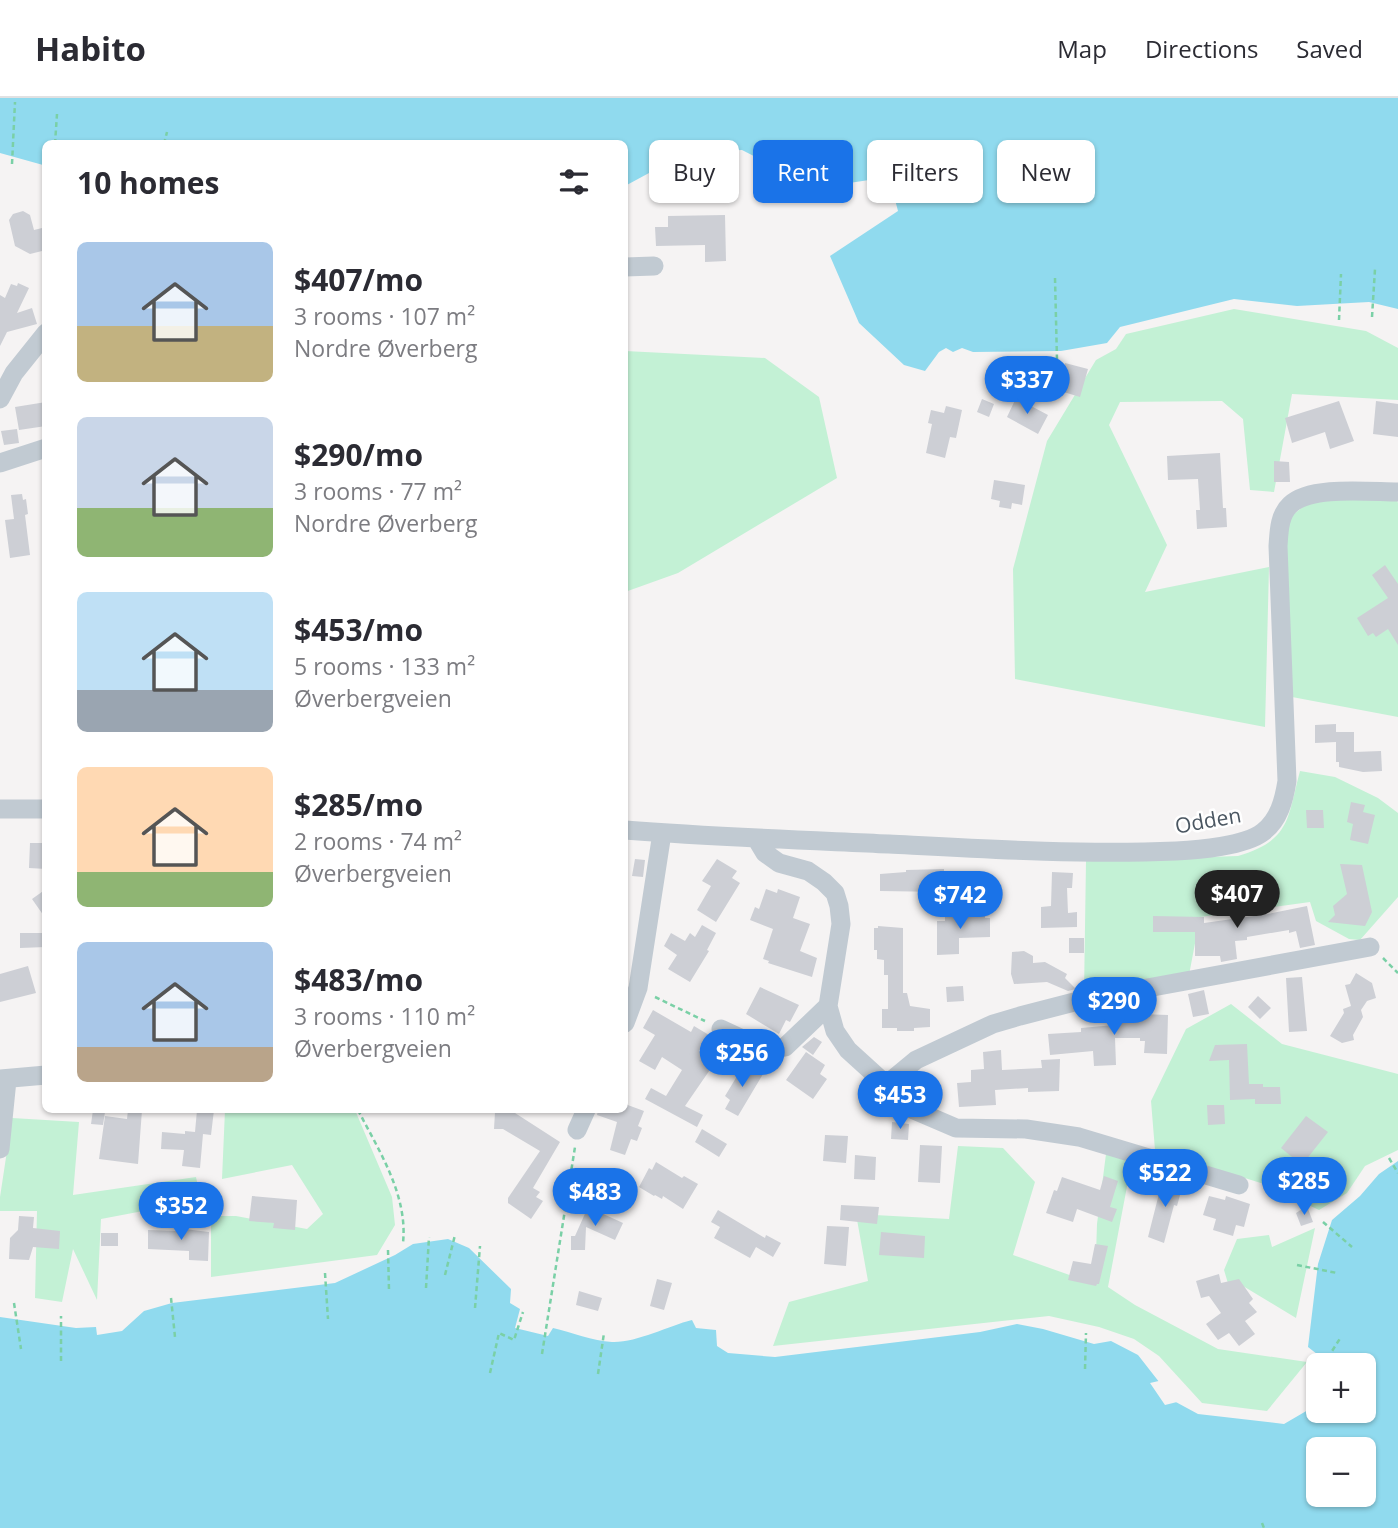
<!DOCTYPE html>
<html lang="en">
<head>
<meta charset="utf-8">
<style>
	body { margin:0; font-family:"Open Sans",sans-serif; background:#f7f7f7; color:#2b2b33; height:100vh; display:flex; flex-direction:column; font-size:26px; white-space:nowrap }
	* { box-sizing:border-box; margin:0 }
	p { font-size:23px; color:#7c7c81 }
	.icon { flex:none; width:38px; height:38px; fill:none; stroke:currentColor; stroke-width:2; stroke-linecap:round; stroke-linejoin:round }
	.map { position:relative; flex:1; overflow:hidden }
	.panel { position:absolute; left:42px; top:42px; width:586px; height:973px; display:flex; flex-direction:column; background:#fff; border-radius:10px; box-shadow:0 2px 5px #0004 }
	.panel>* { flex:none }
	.hud { position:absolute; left:649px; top:42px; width:642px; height:63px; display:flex; gap:14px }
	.fabs { position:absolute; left:1306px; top:1255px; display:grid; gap:14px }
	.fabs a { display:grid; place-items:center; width:70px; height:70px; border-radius:10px; background:#fff; box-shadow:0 2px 5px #0004; font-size:35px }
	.price { position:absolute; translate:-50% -60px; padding:0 16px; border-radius:24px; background:#1a73e8; color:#fff; font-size:23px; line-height:46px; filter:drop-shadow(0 2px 4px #0008) }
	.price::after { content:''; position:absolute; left:50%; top:42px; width:21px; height:16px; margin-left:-10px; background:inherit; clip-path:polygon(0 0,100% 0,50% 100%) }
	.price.selected { background:#222; color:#fff }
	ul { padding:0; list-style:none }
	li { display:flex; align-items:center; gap:21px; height:175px; padding:0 35px }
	li span { display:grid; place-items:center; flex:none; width:196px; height:140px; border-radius:10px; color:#555 }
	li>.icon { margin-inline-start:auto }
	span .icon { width:84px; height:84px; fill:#fffc; stroke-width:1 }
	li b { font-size:30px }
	h2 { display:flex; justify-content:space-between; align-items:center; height:84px; padding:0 35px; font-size:30px }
	.pill { padding:0 24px; border-radius:10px; background:#fff; box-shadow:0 2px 5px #0004; font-size:24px; line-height:63px }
	.pill.selected { background:#1a73e8; color:#fff }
	header { display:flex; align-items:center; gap:42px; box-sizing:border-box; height:98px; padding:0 35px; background:#fff; border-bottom:2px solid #e1e1e2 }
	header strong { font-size:33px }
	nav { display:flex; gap:38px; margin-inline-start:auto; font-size:24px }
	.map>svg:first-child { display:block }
	.green { fill:#c3f1d5 }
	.water { fill:#90daee; fill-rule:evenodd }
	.pier { fill:#f5f3f3 }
	.building { fill:#cdcfd5 }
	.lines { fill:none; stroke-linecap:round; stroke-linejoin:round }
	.path { stroke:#7ad0a6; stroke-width:2.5; stroke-dasharray:5 3.5; stroke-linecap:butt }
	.minor { stroke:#c1cad2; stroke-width:19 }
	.labels { text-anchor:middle; stroke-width:5; stroke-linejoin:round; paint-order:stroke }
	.street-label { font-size:21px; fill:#4a5661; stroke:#fff }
</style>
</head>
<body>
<header>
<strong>Habito</strong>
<nav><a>Map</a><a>Directions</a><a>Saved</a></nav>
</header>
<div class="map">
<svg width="1398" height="1430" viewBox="0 0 1398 1430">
	<rect width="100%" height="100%" fill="#f5f3f3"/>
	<path class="green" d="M 1234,211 L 1366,233 L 1398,250 L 1398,302 L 1292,296 L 1274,394 L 1250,392 L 1243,321 L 1222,303 L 1120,304 L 1109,327 L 1167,447 L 1145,494 L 1269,469 L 1265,629 L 1015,581 L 1013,471 L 1047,343 L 1096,262 L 1116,251 L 1126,236 Z
		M 625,253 L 765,260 L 819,299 L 837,380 L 678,475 L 625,494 Z
		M 1318,397 L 1397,402 L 1398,405 L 1398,619 L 1292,599 L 1285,423 Z
		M 1300,673 L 1335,679 L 1378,700 L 1398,715 L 1398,799 L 1360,842 L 1349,841 L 1316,823 L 1310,804 L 1200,819 L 1189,877 L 1084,895 L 1086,763 L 1238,758 C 1291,742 1287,721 1300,673 Z
		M 1231,906 L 1282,946 L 1398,976 L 1398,1052 L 1365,1068 L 1347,1095 L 1319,1112 L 1264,1086 L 1155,1052 L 1151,1003 L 1186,931 Z
		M 225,1012 L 355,1012 L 392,1099 L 395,1127 L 377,1157 L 211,1179 L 211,1118 L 236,1118 L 307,1131 L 323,1116 L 292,1067 L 222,1081 Z
		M 12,1020 L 79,1024 L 73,1097 L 196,1079 L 201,1102 L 101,1121 L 97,1202 L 73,1151 L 62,1204 L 35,1200 L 37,1113 L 0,1113 L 0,1099 Z
		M 958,1048 L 1003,1050 L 1035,1084 L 1013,1157 L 1095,1186 L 1097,1126 L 1106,1056 L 1132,1062 L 1108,1189 L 1135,1207 L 1218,1251 L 1307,1264 L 1267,1313 L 1202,1305 L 1159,1258 L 1134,1241 L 1099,1229 L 1049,1218 L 773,1248 L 789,1204 L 868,1183 L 856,1116 L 949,1121 Z
		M 1315,1130 L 1296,1220 L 1243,1188 L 1230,1192 L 1224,1172 L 1237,1141 L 1269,1137 L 1272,1149 Z"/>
	<path class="water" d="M 0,0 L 1398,0 L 1398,211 L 1369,204 L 1297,208 L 1234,201 L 1120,229 L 1107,245 L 1061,253 L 973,254 L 962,250 L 953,254 L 946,250 L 939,254 L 925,273 L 904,267 L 859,225 L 830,158 L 898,113 L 889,79 L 816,90 L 742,52 L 686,55 L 625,88 L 625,46 L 46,46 L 43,67 L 0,55 Z
		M 1398,1063 L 1398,1430 L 0,1430 L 0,1219 L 76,1230 L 96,1229 L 97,1237 L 122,1233 L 144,1213 L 172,1205 L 335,1185 L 395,1157 L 413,1146 L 448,1141 L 469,1150 L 511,1191 L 510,1205 L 520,1211 L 515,1230 L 548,1238 L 553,1230 C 571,1234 593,1243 612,1244 C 636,1245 668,1228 692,1222 L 696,1230 L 716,1232 L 717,1248 L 728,1255 L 775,1259 L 980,1234 L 1017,1226 L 1043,1231 L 1094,1246 L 1111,1243 L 1138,1257 L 1174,1303 L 1198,1316 L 1284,1326 L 1308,1312 L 1363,1312 L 1363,1267 L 1331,1267 L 1308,1249 L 1318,1166 L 1332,1122 L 1360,1098 L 1379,1076 ZM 1318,1351 L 1363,1351 L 1363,1396 L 1318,1396 Z"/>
	<path class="pier" d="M 1163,1282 L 1177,1301 L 1181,1303 L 1165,1307 L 1150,1285 Z"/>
	<path class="building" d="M 23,113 L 30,117 L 34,132 L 46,129 L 46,152 L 30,156 L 15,148 L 9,122 L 13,116 Z
		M 725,117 L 726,163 L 705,164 L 705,147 L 656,148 L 655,129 L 668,129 L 668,118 Z
		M 18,185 L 29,190 L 17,215 L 32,210 L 37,226 L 7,234 L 0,248 L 0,197 L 5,200 L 11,186 L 17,188 Z
		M 1065,265 L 1088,271 L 1080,299 L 1057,292 Z
		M 1016,300 L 1048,317 L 1038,336 L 1007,319 Z
		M 982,301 L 994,306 L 989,319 L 977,314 Z
		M 1339,303 L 1354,343 L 1330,351 L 1325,334 L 1292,345 L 1285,320 Z
		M 1376,303 L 1398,306 L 1398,339 L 1373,336 Z
		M 46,304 L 46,328 L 19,332 L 15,309 Z
		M 946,308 L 962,312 L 956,340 L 950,339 L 945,360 L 926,355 L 932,326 L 928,325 L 931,312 L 944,315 Z
		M 17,331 L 19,345 L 4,347 L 1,333 Z
		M 1220,355 L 1223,410 L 1226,410 L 1227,429 L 1197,431 L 1196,412 L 1200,412 L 1198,381 L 1168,382 L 1167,358 Z
		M 1274,363 L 1289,364 L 1290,384 L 1274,384 Z
		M 994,382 L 1025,387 L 1022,407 L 1012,405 L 1011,411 L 999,409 L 1000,403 L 991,401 Z
		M 22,396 L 23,402 L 26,401 L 28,416 L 25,417 L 30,457 L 10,460 L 5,422 L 14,421 L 11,397 Z
		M 1385,467 L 1398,486 L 1398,547 L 1388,531 L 1376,539 L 1373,535 L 1368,538 L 1357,520 L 1388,500 L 1372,477 Z
		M 1336,626 L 1336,634 L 1354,634 L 1354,654 L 1381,653 L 1382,673 L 1363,674 L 1339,669 L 1339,664 L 1336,664 L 1336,644 L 1315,645 L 1315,627 Z
		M 1351,704 L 1365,707 L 1363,714 L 1375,717 L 1368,746 L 1350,742 L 1353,726 L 1347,724 Z
		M 1306,712 L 1323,712 L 1324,730 L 1307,730 Z
		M 30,745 L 46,745 L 46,771 L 29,770 Z
		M 635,761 L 645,762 L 643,779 L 632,778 Z
		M 717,761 L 737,773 L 732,780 L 740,785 L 716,824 L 697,812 L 711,788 L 702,783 Z
		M 1340,766 L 1362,767 L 1372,814 L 1365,828 L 1328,824 L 1335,817 L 1333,808 L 1347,796 Z
		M 944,771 L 944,794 L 880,793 L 880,776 L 906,774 L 906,772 Z
		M 1052,774 L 1073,775 L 1072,790 L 1067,790 L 1068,815 L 1077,814 L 1077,829 L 1041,830 L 1041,809 L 1051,808 Z
		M 46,791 L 46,821 L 32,801 Z
		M 766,791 L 777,795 L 778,791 L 800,799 L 793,820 L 810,826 L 800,853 L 817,860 L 812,879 L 768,865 L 769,863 L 763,861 L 773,831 L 750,822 L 755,809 L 759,811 Z
		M 1307,808 L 1315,847 L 1300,850 L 1296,833 L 1289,835 L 1289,832 L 1247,839 L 1247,842 L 1235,843 L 1237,861 L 1221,864 L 1220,858 L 1195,858 L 1195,834 L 1153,834 L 1153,818 L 1204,819 L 1204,825 L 1268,816 Z
		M 945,816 L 985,817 L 985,820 L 990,820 L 990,839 L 959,840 L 959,856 L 937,857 L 937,823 L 945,823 Z
		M 702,827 L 716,835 L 707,852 L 709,853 L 690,884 L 668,871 L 677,857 L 664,848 L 671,835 L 685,843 L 690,835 L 695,839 Z
		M 878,828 L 903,830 L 903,895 L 907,895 L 910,908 L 930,911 L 930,929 L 914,930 L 914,933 L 897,933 L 897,930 L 882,930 L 882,911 L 888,911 L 888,877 L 884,877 L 884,862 L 877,861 L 877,852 L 874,852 L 874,830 L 878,830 Z
		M 20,835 L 46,835 L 46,849 L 20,850 Z
		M 1069,840 L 1084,840 L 1084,855 L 1069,855 Z
		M 1024,853 L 1033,858 L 1033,865 L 1045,864 L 1067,876 L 1065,880 L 1076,891 L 1068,893 L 1047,884 L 1014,886 L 1011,876 L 1012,854 Z
		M 28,868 L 36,895 L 0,904 L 0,876 Z
		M 1356,875 L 1372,885 L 1376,900 L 1367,903 L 1361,912 L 1363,919 L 1353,937 L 1354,942 L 1342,945 L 1330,938 L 1344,915 L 1343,911 L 1351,908 L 1345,887 L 1350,886 Z
		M 1302,879 L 1307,933 L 1289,934 L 1286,880 Z
		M 963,888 L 964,903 L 947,904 L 946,889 Z
		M 760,889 L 799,907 L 790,924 L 786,922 L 779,936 L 746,916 Z
		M 1204,892 L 1209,916 L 1193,919 L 1188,896 Z
		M 1258,898 L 1271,910 L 1260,921 L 1248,909 Z
		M 653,912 L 691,934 L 694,928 L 709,937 L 699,953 L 716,963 L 685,1008 L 703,1017 L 697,1029 L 645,1001 L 651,990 L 666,998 L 682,972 L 662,959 L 655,972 L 639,963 L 655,937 L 643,930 Z
		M 1114,915 L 1168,917 L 1167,956 L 1144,955 L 1145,943 L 1140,943 L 1140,940 L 1115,940 L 1116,967 L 1094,968 L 1093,953 L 1050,957 L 1048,936 L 1081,934 L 1081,930 L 1114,927 Z
		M 814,939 L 822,944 L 813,957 L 802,949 Z
		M 1247,946 L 1249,986 L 1263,986 L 1263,989 L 1280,989 L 1281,1006 L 1255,1006 L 1255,1001 L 1230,1002 L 1229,962 L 1209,963 L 1215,947 Z
		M 731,949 L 746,956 L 740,967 L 725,959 Z
		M 1001,952 L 1002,972 L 1042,970 L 1041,962 L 1060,961 L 1059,993 L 1028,994 L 1028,990 L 995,992 L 996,1007 L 959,1009 L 957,985 L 971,984 L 971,972 L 984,971 L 983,954 Z
		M 806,954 L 825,967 L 820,976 L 827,981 L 813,1001 L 786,982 Z
		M 745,965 L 763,976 L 738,1018 L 725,1011 L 730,1002 L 725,998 Z
		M 625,1006 L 644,1013 L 638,1028 L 642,1030 L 637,1043 L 631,1041 L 625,1057 L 610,1052 L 617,1024 L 597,1017 L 598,1012 L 625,1012 Z
		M 1207,1007 L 1224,1007 L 1225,1026 L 1208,1027 Z
		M 93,1012 L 105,1014 L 103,1027 L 91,1026 Z
		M 128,1012 L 142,1012 L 138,1066 L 99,1061 L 105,1018 L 127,1021 Z
		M 197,1012 L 214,1012 L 211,1037 L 203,1036 L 200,1070 L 182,1068 L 184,1052 L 161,1051 L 162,1034 L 185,1036 L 185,1033 L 195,1034 Z
		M 495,1014 L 515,1015 L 560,1044 L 533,1090 L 540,1094 L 536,1099 L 543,1103 L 531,1121 L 508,1105 L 508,1100 L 540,1053 L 503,1031 L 494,1031 Z
		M 1306,1018 L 1328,1034 L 1302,1067 L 1281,1050 Z
		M 892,1024 L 909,1026 L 908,1042 L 891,1041 Z
		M 702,1031 L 727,1046 L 719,1059 L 695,1044 Z
		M 825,1037 L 848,1038 L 846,1065 L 823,1063 Z
		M 920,1047 L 942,1048 L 940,1085 L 918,1084 Z
		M 855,1057 L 876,1059 L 875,1082 L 854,1081 Z
		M 656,1064 L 682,1080 L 684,1078 L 698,1086 L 683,1111 L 663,1098 L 662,1101 L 655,1097 L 654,1098 L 639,1089 L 649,1070 L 652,1072 Z
		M 1104,1078 L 1118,1083 L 1110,1109 L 1117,1111 L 1112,1124 L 1077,1111 L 1073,1124 L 1046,1115 L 1054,1092 L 1057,1093 L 1062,1079 L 1100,1092 Z
		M 1163,1080 L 1183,1086 L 1177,1108 L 1174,1107 L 1164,1145 L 1148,1139 Z
		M 252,1098 L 297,1102 L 295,1132 L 273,1130 L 274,1125 L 249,1123 Z
		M 1209,1098 L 1225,1102 L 1226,1098 L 1250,1106 L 1244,1129 L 1236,1127 L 1233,1138 L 1213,1132 L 1216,1121 L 1203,1117 Z
		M 841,1107 L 879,1109 L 877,1126 L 840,1122 Z
		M 1307,1108 L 1313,1124 L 1301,1128 L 1296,1115 Z
		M 588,1109 L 623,1125 L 615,1142 L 586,1129 L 585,1152 L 571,1152 L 571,1138 L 575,1138 Z
		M 718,1112 L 765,1140 L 766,1137 L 781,1145 L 773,1159 L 756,1149 L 750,1160 L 714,1140 L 720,1129 L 711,1124 Z
		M 19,1118 L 34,1119 L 33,1130 L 60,1133 L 59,1151 L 33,1149 L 29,1162 L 9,1161 L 10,1140 L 18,1132 Z
		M 827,1128 L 849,1129 L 846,1168 L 824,1166 Z
		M 176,1130 L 209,1134 L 208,1163 L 189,1162 L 189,1153 L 148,1151 L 148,1132 L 176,1133 Z
		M 881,1134 L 925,1138 L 924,1160 L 879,1157 Z
		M 101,1135 L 118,1135 L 118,1148 L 101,1148 Z
		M 1095,1146 L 1108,1148 L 1099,1186 L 1097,1186 L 1096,1188 L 1068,1182 L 1073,1163 L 1091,1166 Z
		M 1219,1176 L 1221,1185 L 1239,1181 L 1253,1201 L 1249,1205 L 1257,1214 L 1245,1223 L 1255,1236 L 1239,1248 L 1229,1235 L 1218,1242 L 1206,1226 L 1221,1215 L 1209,1198 L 1201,1200 L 1196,1183 Z
		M 657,1181 L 672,1185 L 664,1212 L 650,1208 Z
		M 579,1193 L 602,1200 L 598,1213 L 576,1207 Z"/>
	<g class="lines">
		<path class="path" d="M 55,46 L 57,16
			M 164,46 L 167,34
			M 12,66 L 15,4
			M 1055,180 L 1057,262
			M 1372,219 L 1375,171
			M 1339,222 L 1341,176
			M 1383,860 L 1398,875
			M 655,899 L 705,923
			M 358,1012 C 379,1053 408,1097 403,1145
			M 1389,1060 L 1398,1075
			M 1323,1124 L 1352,1149
			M 388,1152 L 389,1192
			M 1297,1167 L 1337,1175
			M 325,1175 L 328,1221
			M 445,1177 L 455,1137
			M 426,1190 L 429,1139
			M 171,1200 L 175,1239
			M 14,1205 L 21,1251
			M 475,1210 L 480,1148
			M 542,1256 L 575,1049
			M 61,1263 L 61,1218
			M 1323,1267 L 1341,1239
			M 1085,1271 L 1086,1235
			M 490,1275 L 499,1235 L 514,1242 L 523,1214
			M 598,1276 L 604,1235
			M 1262,1425 L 1264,1430"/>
		<path class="minor" d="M 625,169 L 654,168
			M 0,301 L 14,275 L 46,235
			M 0,365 L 46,350
			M 0,711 L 46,711
			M 625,732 C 713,739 801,742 889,746 C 984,751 1081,757 1176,753 C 1198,752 1245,748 1263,734 C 1279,722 1284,702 1287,683 L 1278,448 C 1279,435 1279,417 1290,407 C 1310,387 1371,394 1398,394
			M 756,740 L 765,755 L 779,765 L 808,773 L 824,784 L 835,795 L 839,808 L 841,826 L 828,908 L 835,933 L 848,952 L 914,1012 L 956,1030 L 1026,1031 L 1079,1039 L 1239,1087
			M 625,925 L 638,890 L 662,735
			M 721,931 L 764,951 L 785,949 L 828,908
			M 0,981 L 46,977
			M 887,986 L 916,962 L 993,926 L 1020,918 L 1082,902 L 1370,849
			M 577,1032 L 586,1012
			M 0,1051 L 7,982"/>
	</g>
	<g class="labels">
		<g class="street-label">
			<text transform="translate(1208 723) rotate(-10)" y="7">Odden</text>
		</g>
	</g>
</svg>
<div class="fabs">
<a>+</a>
<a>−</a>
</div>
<b class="price" style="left:1027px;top:318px">$337</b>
<b class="price selected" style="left:1237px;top:832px">$407</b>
<b class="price" style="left:960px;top:833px">$742</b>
<b class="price" style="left:1114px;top:939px">$290</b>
<b class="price" style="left:742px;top:991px">$256</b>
<b class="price" style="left:900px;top:1033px">$453</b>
<b class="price" style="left:1165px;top:1111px">$522</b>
<b class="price" style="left:1304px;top:1119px">$285</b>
<b class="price" style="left:595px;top:1130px">$483</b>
<b class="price" style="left:181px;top:1144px">$352</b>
<div class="hud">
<a class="pill">Buy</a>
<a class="pill selected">Rent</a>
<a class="pill">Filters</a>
<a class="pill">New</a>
</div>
<section class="panel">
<h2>10 homes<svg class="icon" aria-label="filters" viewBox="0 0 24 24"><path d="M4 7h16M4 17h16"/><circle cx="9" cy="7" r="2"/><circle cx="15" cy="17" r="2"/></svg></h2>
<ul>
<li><span style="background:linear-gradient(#a9c7e8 60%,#c2b280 0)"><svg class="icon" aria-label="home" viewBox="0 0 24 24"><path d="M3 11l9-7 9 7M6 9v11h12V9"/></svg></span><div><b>$407/mo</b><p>3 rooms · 107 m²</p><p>Nordre Øverberg</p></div></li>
<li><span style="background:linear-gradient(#c9d6e8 65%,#8fb573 0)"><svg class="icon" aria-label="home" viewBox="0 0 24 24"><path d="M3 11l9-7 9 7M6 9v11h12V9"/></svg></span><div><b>$290/mo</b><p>3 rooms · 77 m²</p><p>Nordre Øverberg</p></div></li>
<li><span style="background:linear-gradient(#bfe0f5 70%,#9aa5b1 0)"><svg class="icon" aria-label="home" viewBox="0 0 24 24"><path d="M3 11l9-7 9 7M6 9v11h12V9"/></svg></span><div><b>$453/mo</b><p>5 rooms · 133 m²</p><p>Øverbergveien</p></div></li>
<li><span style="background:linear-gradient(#ffd9b3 75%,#8fb573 0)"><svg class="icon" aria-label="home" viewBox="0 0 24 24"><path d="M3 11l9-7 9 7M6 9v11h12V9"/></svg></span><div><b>$285/mo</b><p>2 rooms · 74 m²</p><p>Øverbergveien</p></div></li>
<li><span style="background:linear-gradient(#a9c7e8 75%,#b9a48a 0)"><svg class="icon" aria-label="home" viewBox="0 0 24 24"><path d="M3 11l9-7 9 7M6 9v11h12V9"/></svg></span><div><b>$483/mo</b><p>3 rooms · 110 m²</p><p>Øverbergveien</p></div></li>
</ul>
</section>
</div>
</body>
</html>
